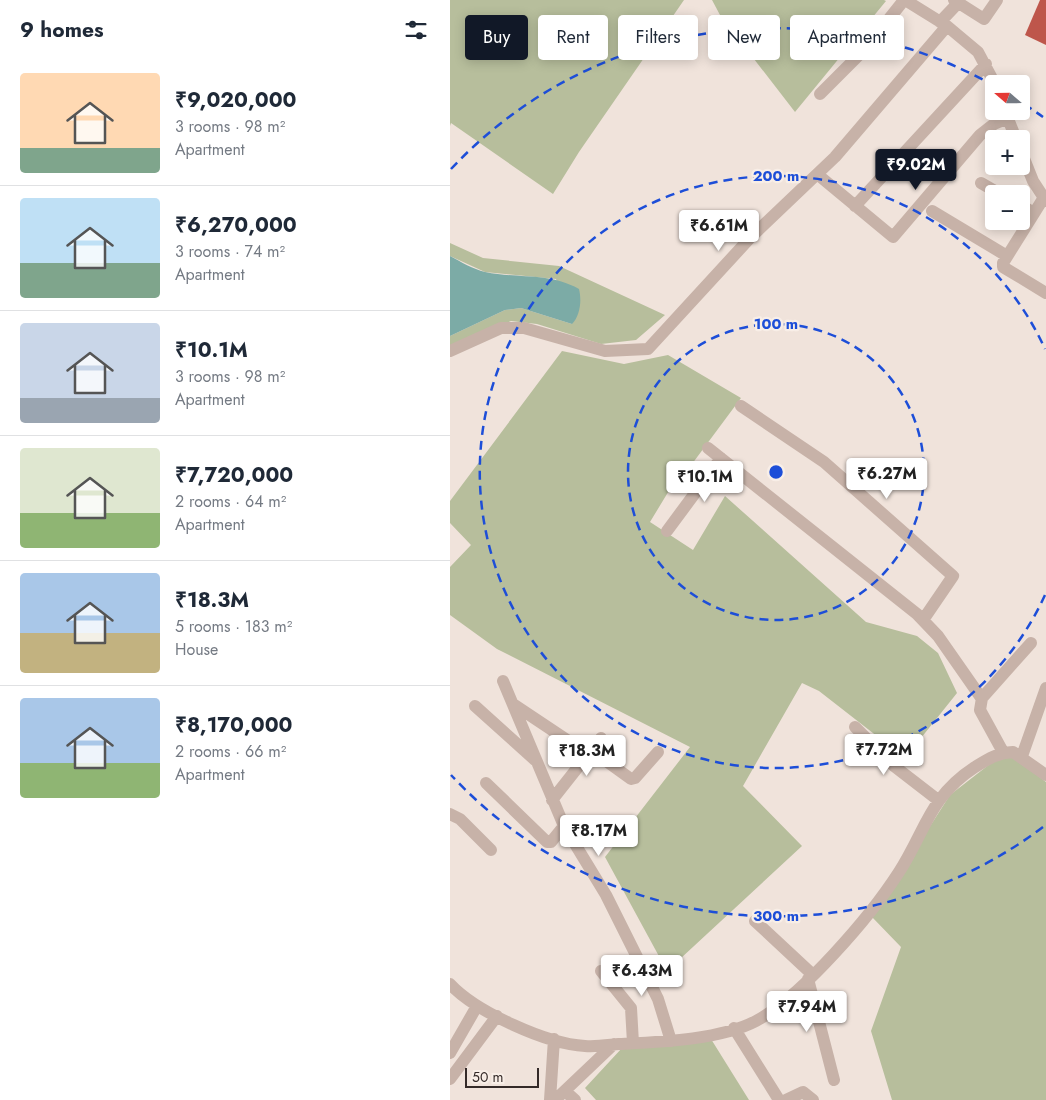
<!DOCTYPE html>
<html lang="en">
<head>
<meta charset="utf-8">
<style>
	body { margin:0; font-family:Jost,sans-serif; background:#f6f6f7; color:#1f2937; height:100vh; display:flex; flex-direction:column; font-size:19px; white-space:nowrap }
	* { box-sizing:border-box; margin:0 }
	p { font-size:16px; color:#747a83 }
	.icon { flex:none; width:28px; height:28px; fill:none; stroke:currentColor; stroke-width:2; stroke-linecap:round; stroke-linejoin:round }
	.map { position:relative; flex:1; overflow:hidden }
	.side { display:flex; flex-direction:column; background:#fff; width:450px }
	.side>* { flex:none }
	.guide { position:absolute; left:15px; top:15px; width:475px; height:45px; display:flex; gap:10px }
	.needle { width:32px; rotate:290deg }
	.controls { position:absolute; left:535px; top:75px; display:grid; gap:10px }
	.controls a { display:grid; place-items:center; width:45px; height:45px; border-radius:5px; background:#fff; box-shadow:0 2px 12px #0003; font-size:25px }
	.scale { position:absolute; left:15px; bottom:12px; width:74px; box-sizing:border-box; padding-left:5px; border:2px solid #342a28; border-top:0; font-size:14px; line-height:18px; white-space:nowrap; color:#342a28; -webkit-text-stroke:4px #f8eee7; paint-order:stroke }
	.price { position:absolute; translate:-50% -42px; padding:0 11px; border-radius:5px; background:#fff; color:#222; font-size:16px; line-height:32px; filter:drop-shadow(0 1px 2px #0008) }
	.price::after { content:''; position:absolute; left:50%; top:30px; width:15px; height:11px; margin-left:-8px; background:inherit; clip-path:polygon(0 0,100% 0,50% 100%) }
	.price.active { background:#111827; color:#fff }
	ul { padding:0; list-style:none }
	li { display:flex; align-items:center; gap:15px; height:125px; padding:0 20px }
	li+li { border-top:1px solid #e0e1e3 }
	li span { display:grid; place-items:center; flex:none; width:140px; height:100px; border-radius:5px; color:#555 }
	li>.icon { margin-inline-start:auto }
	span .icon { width:60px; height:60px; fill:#fffc; stroke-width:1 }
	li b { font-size:21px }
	h2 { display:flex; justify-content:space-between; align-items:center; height:60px; padding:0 20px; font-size:21px }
	.chip { padding:0 18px; border-radius:5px; background:#fff; box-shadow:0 2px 12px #0003; font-size:18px; line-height:45px }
	.chip.active { background:#111827; color:#fff }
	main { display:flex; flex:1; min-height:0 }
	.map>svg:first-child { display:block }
	.green { fill:#b7be9c }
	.water { fill:#7caba6 }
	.building { fill:#be564b }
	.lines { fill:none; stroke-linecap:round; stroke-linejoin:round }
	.minor { stroke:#c7b2a8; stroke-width:12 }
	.ring { fill:none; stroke:#1d4ed8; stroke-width:2.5; stroke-dasharray:9 6 }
	.centre { fill:#1d4ed8; stroke:#f8eee7; stroke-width:2.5 }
	.ring-label { font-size:15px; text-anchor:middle; font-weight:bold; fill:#1d4ed8; stroke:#f8eee7; stroke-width:4.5; stroke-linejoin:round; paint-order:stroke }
</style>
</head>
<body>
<main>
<section class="side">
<h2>9 homes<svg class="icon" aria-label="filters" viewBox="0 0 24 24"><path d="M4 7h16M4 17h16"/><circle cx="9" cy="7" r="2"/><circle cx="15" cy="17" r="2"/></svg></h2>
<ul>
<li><span style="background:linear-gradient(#ffd9b3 75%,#7fa58c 0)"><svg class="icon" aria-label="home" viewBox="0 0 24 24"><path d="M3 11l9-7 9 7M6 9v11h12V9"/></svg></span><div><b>₹9,020,000</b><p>3 rooms · 98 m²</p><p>Apartment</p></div></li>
<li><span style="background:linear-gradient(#bfe0f5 65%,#7fa58c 0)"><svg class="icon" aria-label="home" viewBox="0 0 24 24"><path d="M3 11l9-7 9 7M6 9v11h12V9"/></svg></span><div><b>₹6,270,000</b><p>3 rooms · 74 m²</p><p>Apartment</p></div></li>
<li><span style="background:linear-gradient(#c9d6e8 75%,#9aa5b1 0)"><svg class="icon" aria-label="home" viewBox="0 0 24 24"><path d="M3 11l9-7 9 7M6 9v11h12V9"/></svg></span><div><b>₹10.1M</b><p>3 rooms · 98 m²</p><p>Apartment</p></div></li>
<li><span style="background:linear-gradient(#dfe7d0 65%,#8fb573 0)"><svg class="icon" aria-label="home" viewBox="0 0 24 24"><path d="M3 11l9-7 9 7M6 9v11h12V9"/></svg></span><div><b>₹7,720,000</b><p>2 rooms · 64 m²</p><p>Apartment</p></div></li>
<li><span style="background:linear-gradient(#a9c7e8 60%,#c2b280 0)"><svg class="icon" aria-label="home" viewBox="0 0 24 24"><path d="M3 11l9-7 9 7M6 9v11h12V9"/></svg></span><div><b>₹18.3M</b><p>5 rooms · 183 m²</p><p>House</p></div></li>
<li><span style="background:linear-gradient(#a9c7e8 65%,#8fb573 0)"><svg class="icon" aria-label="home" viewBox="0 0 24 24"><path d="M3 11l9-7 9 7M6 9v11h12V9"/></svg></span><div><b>₹8,170,000</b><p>2 rooms · 66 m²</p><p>Apartment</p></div></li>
</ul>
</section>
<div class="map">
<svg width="596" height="1100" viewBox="0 0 596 1100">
	<rect width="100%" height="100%" fill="#f0e3db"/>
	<path class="green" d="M 0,0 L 234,0 L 129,152 L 103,194 L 1,123 L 0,126 Z
		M 262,0 L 434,0 L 436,1 L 345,112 L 270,15 Z
		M 0,243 L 33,258 L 109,266 L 215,315 L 186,340 L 151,344 L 87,324 L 61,321 L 0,348 L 0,336 L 55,310 L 71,308 L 122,324 L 106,279 L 35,272 L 0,256 Z
		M 112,351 L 174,364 L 218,355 L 291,398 L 242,464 L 237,461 L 200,522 L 243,550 L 275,496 L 416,622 L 467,636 L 488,653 L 507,693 L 455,758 L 369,691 L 352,683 L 293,786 L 352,846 L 217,971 L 155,857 L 240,747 L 47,649 L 0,615 L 0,567 L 21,545 L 0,523 L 0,501 Z
		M 562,756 L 596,782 L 596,1100 L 442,1100 L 421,1031 L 451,947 L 422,917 L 500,795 L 545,760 Z
		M 261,1039 L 299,1100 L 146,1100 L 135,1088 L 172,1048 Z"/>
	<path class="water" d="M 0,256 C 11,262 23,269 35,272 C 68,279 98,272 129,289 C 132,301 130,316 122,324 L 71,308 L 55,310 L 0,336 Z"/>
	<path class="building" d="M 590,0 L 596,0 L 596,45 L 575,35 Z"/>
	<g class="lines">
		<path class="minor" d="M 455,0 L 497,26 L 528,52 L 545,84
			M 504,0 L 534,19 L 547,0
			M 490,22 L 508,3
			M 370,94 L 415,49 L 454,0
			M 555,111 L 566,139
			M 571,151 L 583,181 L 596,201
			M 367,174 L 443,237 L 530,135 L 544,124 L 558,118
			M 531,183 L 550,194
			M 593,199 L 553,263 L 553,267 L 596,293
			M 571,205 L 584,213
			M 405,206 L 536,64
			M 482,211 L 557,256
			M 0,351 L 51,328 L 74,328 L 155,351 L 198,349 L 300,238 L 385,157 L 497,26
			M 291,406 L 374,462 L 503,576 L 473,620
			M 258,448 L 467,614 L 488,636 L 532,699
			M 217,531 L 271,458
			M 53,681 L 114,826 L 156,895 L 208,999 L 221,1041
			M 63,704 L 138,754
			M 25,706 L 85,760
			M 405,727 L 444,766 L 488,800
			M 141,750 L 181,779 L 185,778 L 208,752
			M 553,752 L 530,710 L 532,698 L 581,643
			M 572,756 L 596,688
			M 36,783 L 97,842 L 101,842 L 114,826
			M 102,800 L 151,738
			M 0,814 L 10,819 L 41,850
			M 305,921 L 363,975
			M 151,971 L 181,1008 L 183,1043
			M 358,979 L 384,1080
			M 0,984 C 26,1012 97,1044 135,1046 C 146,1047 158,1045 169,1044 C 209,1042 270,1040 306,1021 C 352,996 420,917 449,872 C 476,830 479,797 525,767 C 538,759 547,753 563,752 L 596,775
			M 284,1028 L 329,1100
			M 0,1053 L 27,1006
			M 0,1079 L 47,1016
			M 115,1091 L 125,1100
			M 100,1100 L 104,1039
			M 105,1100 L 164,1044
			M 336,1100 L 353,1092 L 363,1100"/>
	</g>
	<g class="ring">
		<circle cx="326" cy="472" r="148"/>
		<path d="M595 595A296 296 0 1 1 595 349"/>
		<path d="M593 827A444 444 0 0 1 1 775M1 169A444 444 0 0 1 541 84M574 104A444 444 0 0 1 593 117"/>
	</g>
	<circle cx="326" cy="472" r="8" class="centre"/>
	<g class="ring-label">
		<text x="326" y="181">200 m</text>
		<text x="326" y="329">100 m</text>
		<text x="326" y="921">300 m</text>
	</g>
</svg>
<div class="controls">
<a><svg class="needle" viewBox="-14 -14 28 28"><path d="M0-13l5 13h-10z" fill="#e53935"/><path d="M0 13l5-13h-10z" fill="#747a83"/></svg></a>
<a>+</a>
<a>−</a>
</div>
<div class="scale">50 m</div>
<b class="price active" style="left:466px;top:191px">₹9.02M</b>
<b class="price" style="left:269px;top:252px">₹6.61M</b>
<b class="price" style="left:437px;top:500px">₹6.27M</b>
<b class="price" style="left:255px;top:503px">₹10.1M</b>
<b class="price" style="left:434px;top:776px">₹7.72M</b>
<b class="price" style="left:137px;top:777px">₹18.3M</b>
<b class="price" style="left:149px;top:857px">₹8.17M</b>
<b class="price" style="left:192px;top:997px">₹6.43M</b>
<b class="price" style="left:357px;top:1033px">₹7.94M</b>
<div class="guide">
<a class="chip active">Buy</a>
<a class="chip">Rent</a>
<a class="chip">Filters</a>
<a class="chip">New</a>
<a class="chip">Apartment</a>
</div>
</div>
</main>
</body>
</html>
